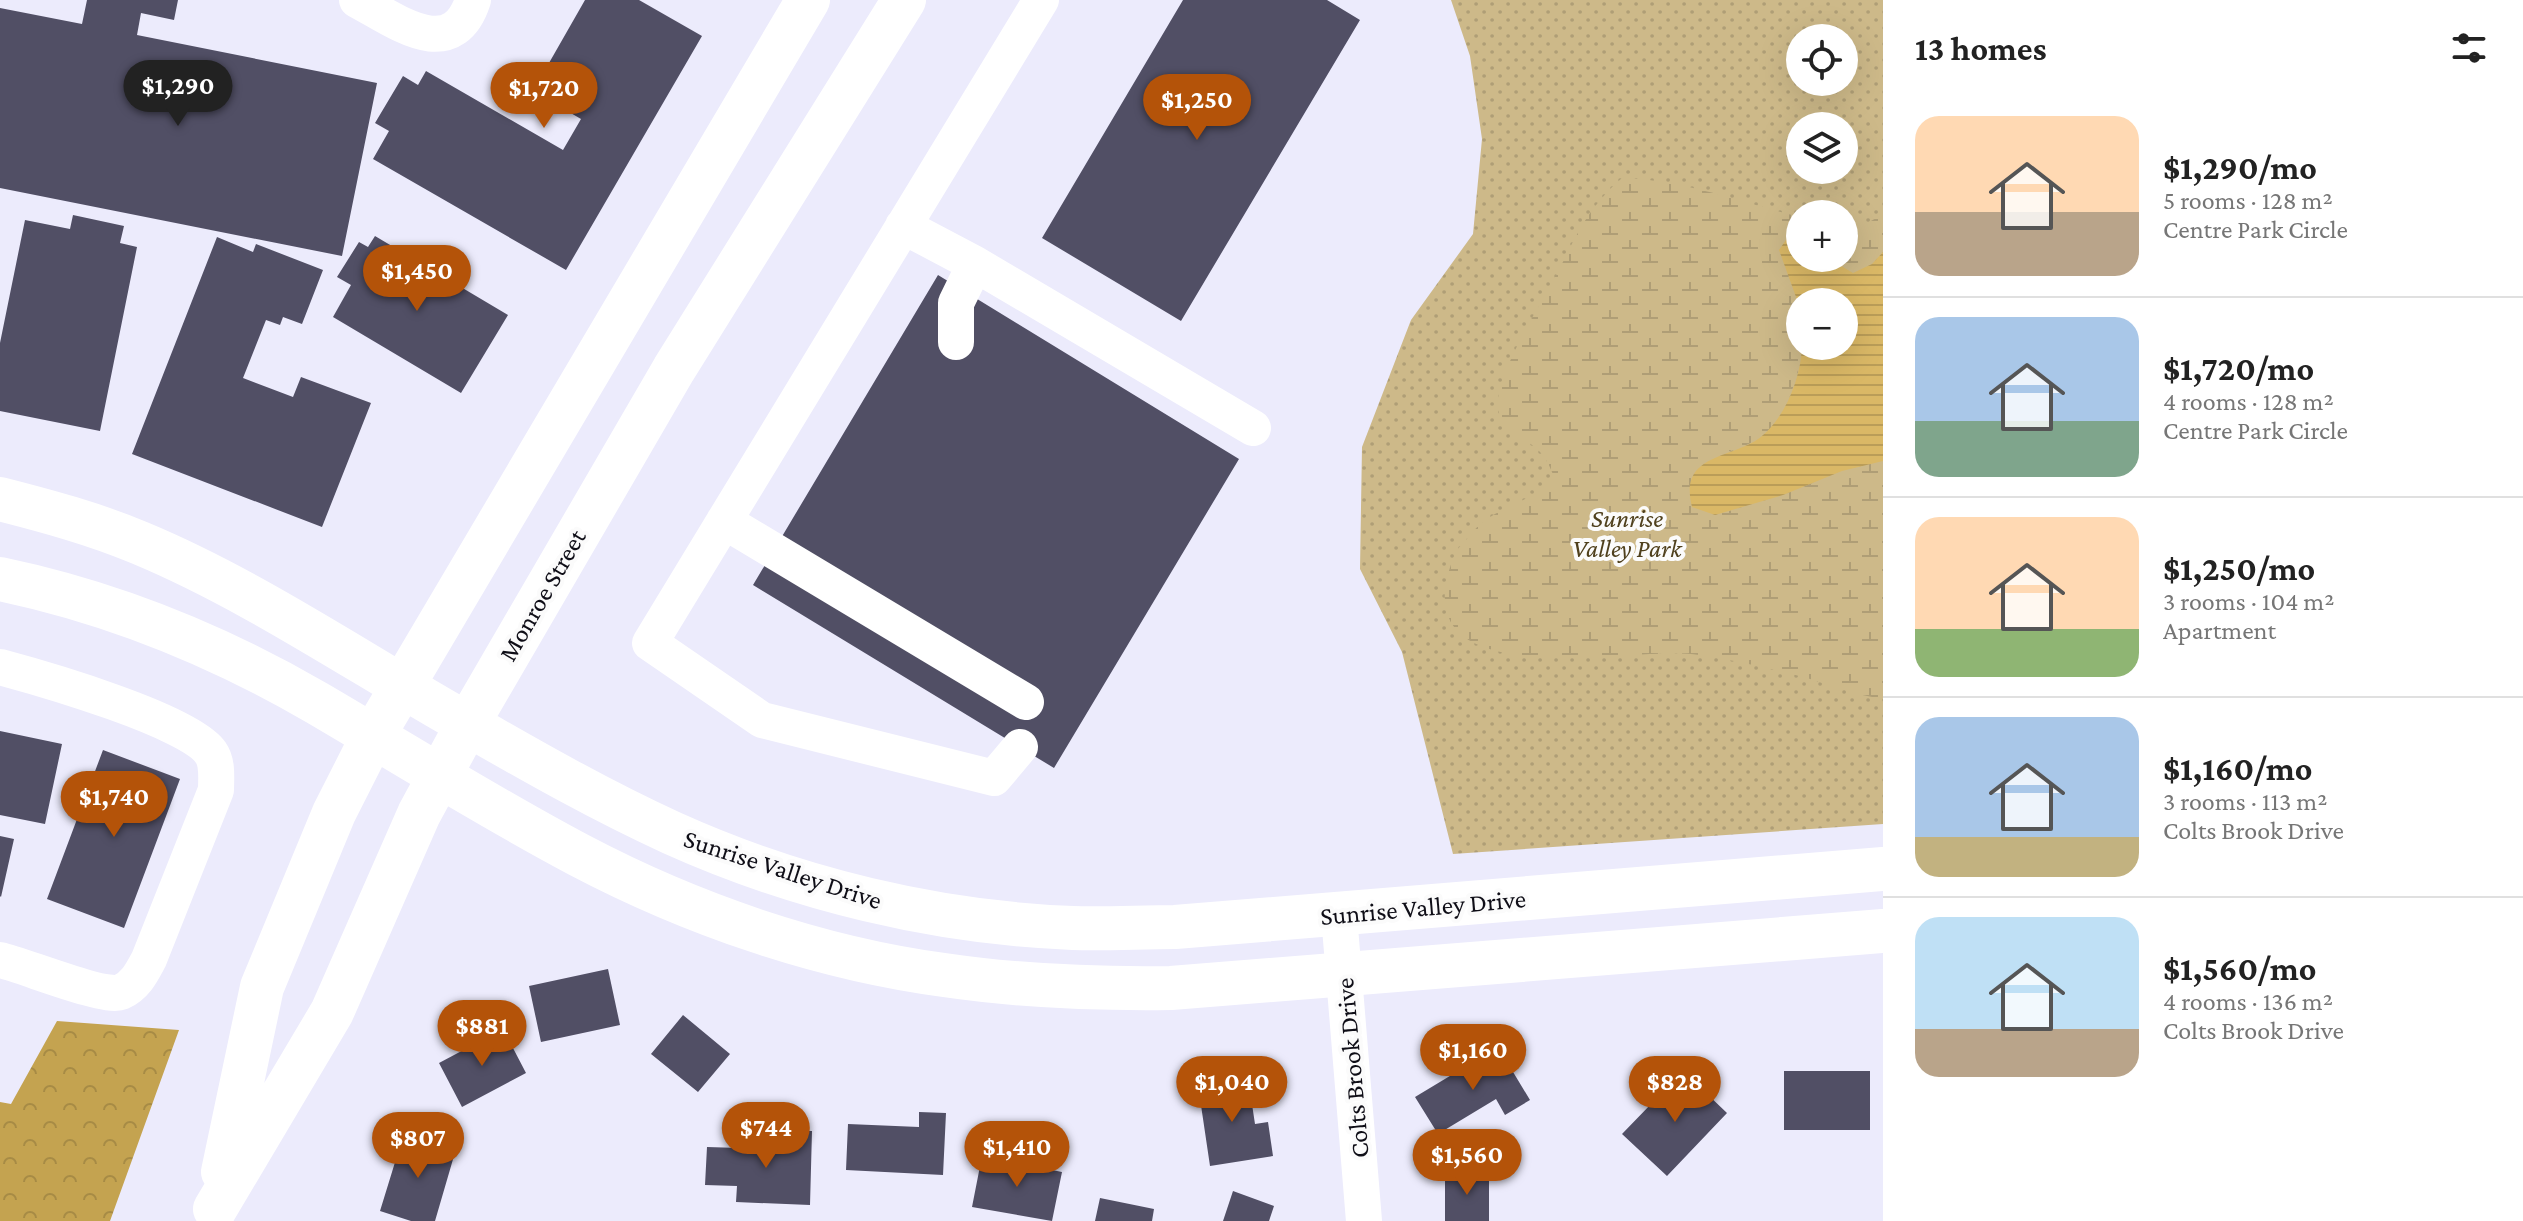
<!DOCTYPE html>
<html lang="en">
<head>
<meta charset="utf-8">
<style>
	body { margin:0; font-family:"Crimson Pro",serif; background:#f6f6f6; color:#222; height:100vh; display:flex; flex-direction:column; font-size:30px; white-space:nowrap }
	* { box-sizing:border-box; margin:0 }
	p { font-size:26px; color:#767676 }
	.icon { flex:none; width:44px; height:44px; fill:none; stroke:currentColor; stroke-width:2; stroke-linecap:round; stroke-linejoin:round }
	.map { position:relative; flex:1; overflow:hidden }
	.drawer { display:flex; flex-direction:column; background:#fff; width:640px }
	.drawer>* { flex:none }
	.fabs { position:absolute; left:1786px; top:24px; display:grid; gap:16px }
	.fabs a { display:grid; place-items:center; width:72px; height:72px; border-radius:50%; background:#fff; box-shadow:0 8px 32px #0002; font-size:40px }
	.price { position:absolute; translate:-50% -68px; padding:0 18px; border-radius:28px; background:#b45309; color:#fff; font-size:26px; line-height:52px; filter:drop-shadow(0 2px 4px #0008) }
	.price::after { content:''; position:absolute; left:50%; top:48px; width:24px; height:18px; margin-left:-12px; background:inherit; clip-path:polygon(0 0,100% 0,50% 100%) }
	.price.active { background:#222; color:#fff }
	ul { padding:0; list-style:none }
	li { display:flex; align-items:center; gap:24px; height:200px; padding:0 32px }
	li+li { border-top:2px solid #e0e0e0 }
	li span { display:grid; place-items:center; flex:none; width:224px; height:160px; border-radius:24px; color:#555 }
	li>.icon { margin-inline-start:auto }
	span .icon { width:96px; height:96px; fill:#fffc; stroke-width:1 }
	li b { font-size:34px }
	h2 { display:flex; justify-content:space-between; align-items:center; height:96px; padding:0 32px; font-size:34px }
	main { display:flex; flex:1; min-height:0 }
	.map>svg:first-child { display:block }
	.grass { fill:url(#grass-dots); fill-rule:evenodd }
	.forest { fill:url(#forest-crowns) }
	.wetland { fill:url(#wetland-marsh) }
	.water { fill:url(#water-rules) }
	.building { fill:#514f65 }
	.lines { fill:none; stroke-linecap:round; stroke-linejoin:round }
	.minor { stroke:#fff; stroke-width:36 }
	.major { stroke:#fff; stroke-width:44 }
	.labels { text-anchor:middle; stroke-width:8; stroke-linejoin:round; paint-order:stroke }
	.park-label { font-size:26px; font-style:italic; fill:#4f401d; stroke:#fbfbfb }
	.street-label { font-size:26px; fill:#0f0e17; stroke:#fbfbfb }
</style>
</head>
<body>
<main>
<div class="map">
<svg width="1883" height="1221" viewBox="0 0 1883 1221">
	<defs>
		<pattern id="grass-dots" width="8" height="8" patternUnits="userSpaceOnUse" patternTransform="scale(2)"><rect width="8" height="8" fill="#cdb989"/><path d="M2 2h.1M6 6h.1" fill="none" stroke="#af9e76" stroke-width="1.8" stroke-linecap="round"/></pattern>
		<pattern id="forest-crowns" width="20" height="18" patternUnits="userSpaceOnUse" patternTransform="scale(2)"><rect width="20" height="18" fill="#c4a350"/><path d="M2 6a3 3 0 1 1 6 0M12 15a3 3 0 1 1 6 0" fill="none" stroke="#a78b45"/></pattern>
		<pattern id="wetland-marsh" width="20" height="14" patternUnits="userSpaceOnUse" patternTransform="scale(2)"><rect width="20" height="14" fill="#cdb989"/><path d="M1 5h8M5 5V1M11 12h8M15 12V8" fill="none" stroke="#af9e76"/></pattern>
		<pattern id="water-rules" width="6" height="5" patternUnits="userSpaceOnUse" patternTransform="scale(2)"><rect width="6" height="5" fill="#dab866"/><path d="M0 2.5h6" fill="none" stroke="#ba9d58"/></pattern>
	</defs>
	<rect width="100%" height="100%" fill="#ecebfc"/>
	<path class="grass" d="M 1451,0 L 1883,0 L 1883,824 L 1453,854 L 1402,652 L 1360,569 L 1362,447 L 1411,320 L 1473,234 L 1482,139 L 1470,56 ZM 1800,38 L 1844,38 L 1844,82 L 1800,82 ZM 1800,126 L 1844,126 L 1844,170 L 1800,170 ZM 1800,214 L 1844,214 L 1844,258 L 1800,258 ZM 1800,302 L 1844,302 L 1844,346 L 1800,346 Z"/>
	<path class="forest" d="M 57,1021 L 179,1030 L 110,1221 L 0,1221 L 0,1102 L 11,1104 Z"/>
	<path class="wetland" d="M 1622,178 C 1684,180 1740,202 1800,217 L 1800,235 L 1788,237 L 1779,250 C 1785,268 1797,292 1800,309 C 1807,346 1795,415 1759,438 C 1746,447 1728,451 1713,457 L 1715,515 L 1783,495 L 1842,471 L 1883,461 L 1883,699 C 1857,695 1832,686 1807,678 C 1772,669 1735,660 1699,655 C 1630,644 1393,702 1455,554 C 1457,549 1462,544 1466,540 C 1471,534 1476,527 1483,522 C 1506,504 1534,501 1554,477 C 1544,449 1531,442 1504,431 C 1498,416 1496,400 1501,384 C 1513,349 1533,316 1551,285 C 1574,242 1584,211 1622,178 Z
		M 1883,213 L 1883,252 L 1872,264 L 1854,273 L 1830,261 L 1828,258 L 1844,258 L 1844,226 C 1858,228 1872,222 1883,213 Z"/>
	<path class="water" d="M 1800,235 L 1800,258 L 1828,258 L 1853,273 L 1872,264 L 1883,252 L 1883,461 L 1842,471 L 1783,495 L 1715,515 L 1692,507 C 1678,452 1733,460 1762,436 C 1786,416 1801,377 1802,346 L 1844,346 L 1844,302 L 1800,302 L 1800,308 L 1779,250 L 1788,237 Z"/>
	<path class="building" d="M 87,0 L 178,0 L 174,20 L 141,13 L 137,35 L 377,83 L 342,256 L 0,188 L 0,8 L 82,24 Z
		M 585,0 L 639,0 L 702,36 L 566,270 L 373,159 L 389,131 L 375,123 L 403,76 L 418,85 L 426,71 L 563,150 L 581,119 L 533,91 Z
		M 1183,0 L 1327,0 L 1360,20 L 1181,321 L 1042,238 Z
		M 73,215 L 124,226 L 120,243 L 137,247 L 100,431 L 0,411 L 0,343 L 25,220 L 70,229 Z
		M 375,236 L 508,315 L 461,393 L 333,317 L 351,285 L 337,277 L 359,242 L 368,247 Z
		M 217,237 L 253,252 L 256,244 L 323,270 L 302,324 L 283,317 L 280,325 L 266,320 L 243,378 L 293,397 L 301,377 L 371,403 L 322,527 L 132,454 Z
		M 938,275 L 1239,459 L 1054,768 L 753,585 Z
		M 0,731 L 62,744 L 45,824 L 0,815 Z
		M 103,750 L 180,779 L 124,928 L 47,899 Z
		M 0,836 L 14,839 L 1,897 L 0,896 Z
		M 608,969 L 620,1025 L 541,1042 L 529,986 Z
		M 683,1015 L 730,1054 L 698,1092 L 651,1054 Z
		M 503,1029 L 526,1073 L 462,1107 L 439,1063 Z
		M 1498,1047 L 1530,1100 L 1505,1115 L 1496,1099 L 1438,1134 L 1415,1097 Z
		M 1683,1071 L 1727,1113 L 1667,1176 L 1622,1134 Z
		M 1784,1071 L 1870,1071 L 1870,1130 L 1784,1130 Z
		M 1248,1078 L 1255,1124 L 1268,1122 L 1273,1156 L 1210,1166 L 1198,1085 Z
		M 919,1112 L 946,1113 L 943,1175 L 846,1170 L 848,1124 L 919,1127 Z
		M 772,1130 L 812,1131 L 810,1205 L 736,1202 L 737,1186 L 705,1185 L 707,1147 L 772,1149 Z
		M 404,1133 L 456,1149 L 435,1221 L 411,1221 L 380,1211 Z
		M 982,1156 L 1062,1172 L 1052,1221 L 972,1207 Z
		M 1445,1173 L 1489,1173 L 1489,1221 L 1445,1221 Z
		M 1233,1191 L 1274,1206 L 1269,1221 L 1223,1221 Z
		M 1100,1198 L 1154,1209 L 1152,1221 L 1095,1221 Z"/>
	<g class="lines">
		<path class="minor" d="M 357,0 C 395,20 452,65 473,0
			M 903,226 L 975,264 L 1253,428
			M 956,342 L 956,303 L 975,264
			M 724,521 L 1026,702
			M 0,667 C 41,678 191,721 211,753 C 218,763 216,779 216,790 L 149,959 C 142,972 136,985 121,992 C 105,999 23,965 0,960
			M 1020,747 L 994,778 L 762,720 L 650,643 L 1041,0
			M 1339,915 L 1364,1221"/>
		<path class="major" d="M 0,499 C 47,511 95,524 140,543 C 253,590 362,665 469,725 C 535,763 602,801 672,833 C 796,889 937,923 1073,928 C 1107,929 1141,927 1175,927 L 1883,869
			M 0,579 C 110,602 219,646 317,703 C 404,754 490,808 579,855 C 691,914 818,958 944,975 C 1019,986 1095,989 1171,988 L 1883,931
			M 223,1172 L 262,987 L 334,813 L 373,736 L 808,0
			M 215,1209 L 332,1012 L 419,814 L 467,725 L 674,369 L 904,0"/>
	</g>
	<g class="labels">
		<g class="park-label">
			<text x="1627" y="527">Sunrise<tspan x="1627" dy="30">Valley Park</tspan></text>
		</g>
		<g class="street-label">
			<text transform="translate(542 595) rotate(-60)" y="9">Monroe Street</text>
			<text transform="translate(783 869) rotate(18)" y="9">Sunrise Valley Drive</text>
			<text transform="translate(1423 907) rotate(-5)" y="9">Sunrise Valley Drive</text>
			<text transform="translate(1352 1068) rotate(-95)" y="9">Colts Brook Drive</text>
		</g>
	</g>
</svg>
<div class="fabs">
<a><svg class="icon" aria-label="locate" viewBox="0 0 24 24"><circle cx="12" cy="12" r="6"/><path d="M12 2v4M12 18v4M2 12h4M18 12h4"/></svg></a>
<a><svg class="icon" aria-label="layers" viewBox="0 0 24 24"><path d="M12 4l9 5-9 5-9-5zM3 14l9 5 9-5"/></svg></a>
<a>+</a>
<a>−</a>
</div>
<b class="price active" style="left:178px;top:128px">$1,290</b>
<b class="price" style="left:544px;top:130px">$1,720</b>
<b class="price" style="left:1197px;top:142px">$1,250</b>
<b class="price" style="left:417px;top:313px">$1,450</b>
<b class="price" style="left:114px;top:839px">$1,740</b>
<b class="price" style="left:482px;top:1068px">$881</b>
<b class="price" style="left:1473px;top:1092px">$1,160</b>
<b class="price" style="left:1232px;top:1124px">$1,040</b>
<b class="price" style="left:1675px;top:1124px">$828</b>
<b class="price" style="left:766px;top:1170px">$744</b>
<b class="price" style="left:418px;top:1180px">$807</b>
<b class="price" style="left:1017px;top:1189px">$1,410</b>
<b class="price" style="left:1467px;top:1197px">$1,560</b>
</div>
<section class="drawer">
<h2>13 homes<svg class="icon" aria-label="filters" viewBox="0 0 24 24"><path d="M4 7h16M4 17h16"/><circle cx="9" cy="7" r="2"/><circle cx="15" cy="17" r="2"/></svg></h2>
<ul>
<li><span style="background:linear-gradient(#ffd9b3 60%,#b9a48a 0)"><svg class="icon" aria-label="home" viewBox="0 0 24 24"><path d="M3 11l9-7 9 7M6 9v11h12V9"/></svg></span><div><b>$1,290/mo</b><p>5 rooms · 128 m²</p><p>Centre Park Circle</p></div></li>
<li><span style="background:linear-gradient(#a9c7e8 65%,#7fa58c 0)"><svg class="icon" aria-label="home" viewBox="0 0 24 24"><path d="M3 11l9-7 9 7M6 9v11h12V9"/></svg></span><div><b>$1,720/mo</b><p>4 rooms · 128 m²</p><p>Centre Park Circle</p></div></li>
<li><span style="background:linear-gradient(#ffd9b3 70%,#8fb573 0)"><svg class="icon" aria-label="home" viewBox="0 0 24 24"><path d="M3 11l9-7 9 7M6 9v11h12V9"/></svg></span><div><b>$1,250/mo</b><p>3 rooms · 104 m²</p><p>Apartment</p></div></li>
<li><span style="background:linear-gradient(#a9c7e8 75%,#c2b280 0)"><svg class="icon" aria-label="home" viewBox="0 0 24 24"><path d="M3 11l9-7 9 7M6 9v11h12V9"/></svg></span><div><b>$1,160/mo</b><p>3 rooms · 113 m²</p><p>Colts Brook Drive</p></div></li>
<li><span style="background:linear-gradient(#bfe0f5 70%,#b9a48a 0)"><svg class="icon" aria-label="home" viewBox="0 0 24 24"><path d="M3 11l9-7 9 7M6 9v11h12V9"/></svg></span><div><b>$1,560/mo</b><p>4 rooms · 136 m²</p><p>Colts Brook Drive</p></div></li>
</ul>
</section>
</main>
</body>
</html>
